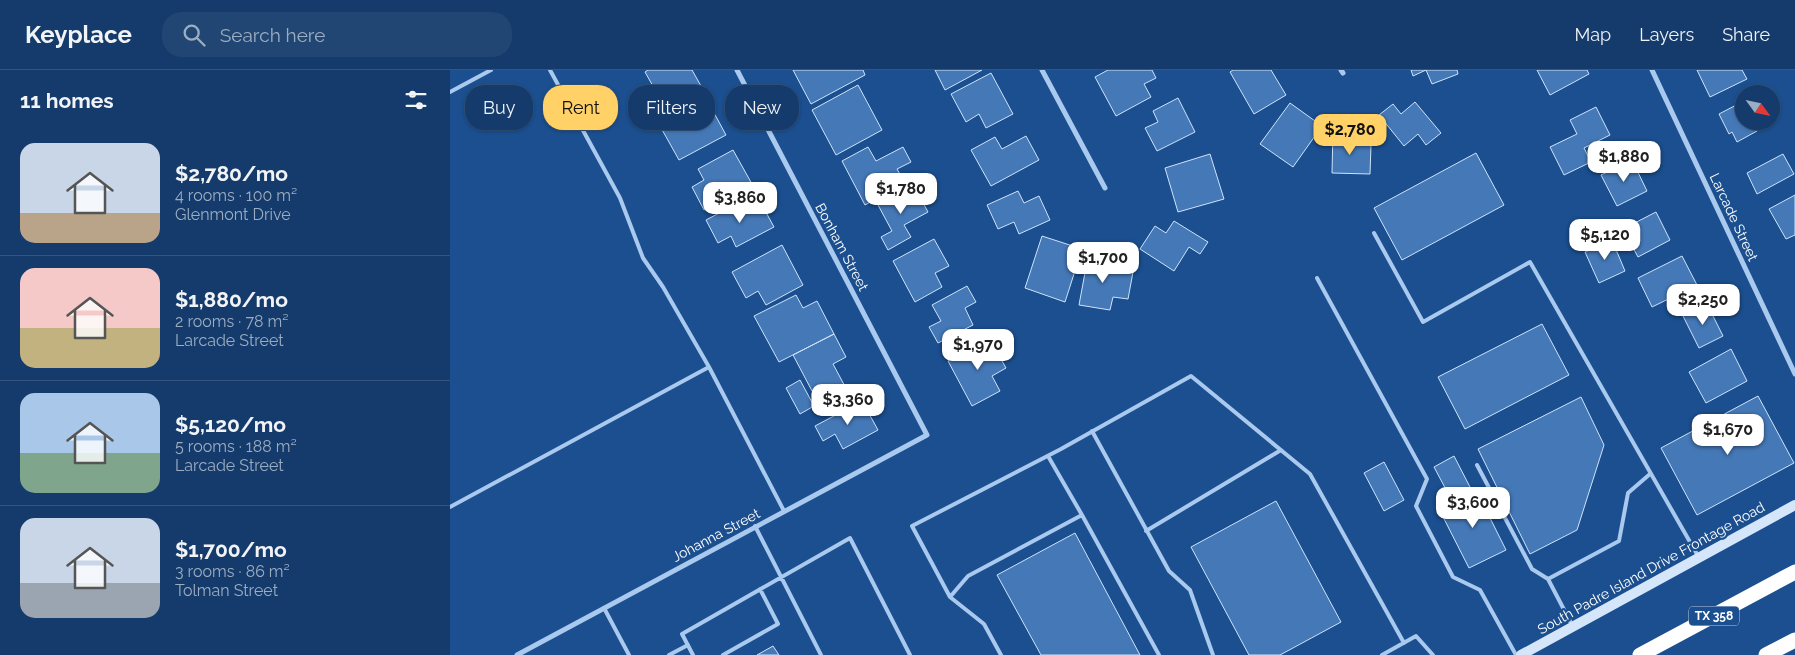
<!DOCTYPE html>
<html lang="en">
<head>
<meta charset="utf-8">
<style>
	body { margin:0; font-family:Raleway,sans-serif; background:#214673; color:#f1f3f6; height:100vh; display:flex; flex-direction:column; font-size:19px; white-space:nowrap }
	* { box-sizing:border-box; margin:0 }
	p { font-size:16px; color:#9dadc1 }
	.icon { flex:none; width:28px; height:28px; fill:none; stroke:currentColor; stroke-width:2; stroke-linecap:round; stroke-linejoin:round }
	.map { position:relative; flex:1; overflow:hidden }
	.drawer { display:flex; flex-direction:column; background:#143b6b; width:450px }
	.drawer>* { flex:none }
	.hud { position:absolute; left:15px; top:15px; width:475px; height:45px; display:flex; gap:10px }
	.needle { width:32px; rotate:123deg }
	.fabs { position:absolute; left:1285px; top:15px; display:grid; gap:10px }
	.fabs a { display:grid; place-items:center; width:45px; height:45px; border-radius:50%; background:#143b6b; box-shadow:0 1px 4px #0004,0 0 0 1px #33557e; font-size:25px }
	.price { position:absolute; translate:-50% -42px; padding:0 11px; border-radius:10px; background:#fff; color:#222; font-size:16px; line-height:32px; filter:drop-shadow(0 1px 2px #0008) }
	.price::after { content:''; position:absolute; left:50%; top:30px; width:15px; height:11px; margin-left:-8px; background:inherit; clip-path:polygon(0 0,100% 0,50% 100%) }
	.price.selected { background:#ffd166; color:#111 }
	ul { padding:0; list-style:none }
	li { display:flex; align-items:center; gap:15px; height:125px; padding:0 20px }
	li+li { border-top:1px solid #33557e }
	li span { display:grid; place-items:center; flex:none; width:140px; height:100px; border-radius:15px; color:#555 }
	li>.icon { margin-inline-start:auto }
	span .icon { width:60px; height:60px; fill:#fffc; stroke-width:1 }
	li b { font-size:21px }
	h2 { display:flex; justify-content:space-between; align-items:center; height:60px; padding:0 20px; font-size:21px }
	.pill { padding:0 18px; border-radius:20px; background:#143b6b; box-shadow:0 1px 4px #0004,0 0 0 1px #33557e; font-size:18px; line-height:45px }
	.pill.selected { background:#ffd166; color:#111 }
	header { display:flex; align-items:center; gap:30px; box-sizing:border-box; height:70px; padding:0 25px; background:#143b6b; border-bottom:1px solid #33557e }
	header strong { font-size:24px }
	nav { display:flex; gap:28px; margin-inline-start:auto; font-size:18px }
	.search { width:350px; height:45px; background:#214673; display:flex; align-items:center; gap:12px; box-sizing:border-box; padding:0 18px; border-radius:20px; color:#9dadc1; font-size:19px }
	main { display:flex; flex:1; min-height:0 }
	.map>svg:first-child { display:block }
	.building { fill:#4478b7; stroke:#cfe3fa }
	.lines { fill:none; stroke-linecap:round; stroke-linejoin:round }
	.lane { stroke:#a9c9ee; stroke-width:4 }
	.street { stroke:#a9c9ee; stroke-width:5 }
	.secondary { stroke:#d6e6fa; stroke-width:10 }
	.highway { stroke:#fff; stroke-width:15 }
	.labels { text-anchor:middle; stroke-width:4.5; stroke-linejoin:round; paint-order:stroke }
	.shield { fill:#1b4f8f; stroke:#bbcadd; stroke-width:1 }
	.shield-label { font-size:12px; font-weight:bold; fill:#fff }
	.street-label { font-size:14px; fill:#fff; stroke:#1b4f8f }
</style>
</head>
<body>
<header>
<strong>Keyplace</strong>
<div class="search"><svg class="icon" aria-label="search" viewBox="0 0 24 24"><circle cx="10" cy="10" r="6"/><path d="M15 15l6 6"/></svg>Search here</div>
<nav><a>Map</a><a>Layers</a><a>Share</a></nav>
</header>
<main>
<section class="drawer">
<h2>11 homes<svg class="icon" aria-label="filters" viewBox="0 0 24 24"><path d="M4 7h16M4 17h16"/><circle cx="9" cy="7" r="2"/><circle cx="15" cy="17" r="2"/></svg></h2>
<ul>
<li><span style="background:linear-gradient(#c9d6e8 70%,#b9a48a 0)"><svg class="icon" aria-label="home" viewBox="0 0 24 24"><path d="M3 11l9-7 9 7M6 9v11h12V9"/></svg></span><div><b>$2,780/mo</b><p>4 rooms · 100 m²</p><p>Glenmont Drive</p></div></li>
<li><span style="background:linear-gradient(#f6c9c9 60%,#c2b280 0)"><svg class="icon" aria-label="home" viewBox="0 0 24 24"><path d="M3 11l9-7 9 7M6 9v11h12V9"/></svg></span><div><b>$1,880/mo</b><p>2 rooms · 78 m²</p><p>Larcade Street</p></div></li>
<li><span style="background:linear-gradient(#a9c7e8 60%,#7fa58c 0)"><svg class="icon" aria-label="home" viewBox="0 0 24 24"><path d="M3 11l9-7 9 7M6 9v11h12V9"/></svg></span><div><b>$5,120/mo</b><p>5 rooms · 188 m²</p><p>Larcade Street</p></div></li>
<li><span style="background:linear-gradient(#c9d6e8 65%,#9aa5b1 0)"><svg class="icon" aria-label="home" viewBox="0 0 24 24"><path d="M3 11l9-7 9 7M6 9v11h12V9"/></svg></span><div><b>$1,700/mo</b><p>3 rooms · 86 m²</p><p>Tolman Street</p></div></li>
</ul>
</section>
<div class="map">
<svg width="1345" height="585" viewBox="0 0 1345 585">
	<rect width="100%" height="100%" fill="#1b4f8f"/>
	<path class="building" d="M 198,0 L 242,0 L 251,16 L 202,43 L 195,31 L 208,25 L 195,2 Z
		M 343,0 L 413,0 L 415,5 L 361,34 Z
		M 485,0 L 532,0 L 495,20 Z
		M 658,0 L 702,0 L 706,8 L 694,14 L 701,27 L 666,46 L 645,7 Z
		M 783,0 L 821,0 L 836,25 L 804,44 L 780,2 Z
		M 961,0 L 1007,0 L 1008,4 L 982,14 L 976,0 L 963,6 Z
		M 1087,0 L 1137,0 L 1139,4 L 1100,25 Z
		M 1247,0 L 1292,0 L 1297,9 L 1260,27 Z
		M 541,3 L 563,44 L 536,58 L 529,44 L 516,52 L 501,24 Z
		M 408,15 L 432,60 L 386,85 L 362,40 Z
		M 728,28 L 745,62 L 707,81 L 695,58 L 708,52 L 703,41 Z
		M 257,30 L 276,65 L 229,90 L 210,56 Z
		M 1294,31 L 1294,51 L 1302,51 L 1307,61 L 1287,72 L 1282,62 L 1279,64 L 1269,44 Z
		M 965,32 L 991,63 L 976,75 L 968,64 L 954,76 L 929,45 L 943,34 L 951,44 Z
		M 840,33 L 872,56 L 843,97 L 810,74 Z
		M 1146,37 L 1160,65 L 1134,78 L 1141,92 L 1114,105 L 1100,77 L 1127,64 L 1120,50 Z
		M 883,59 L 896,59 L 895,74 L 921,75 L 920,104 L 882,103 Z
		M 576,66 L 589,90 L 541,116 L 521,80 L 545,67 L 552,79 Z
		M 418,77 L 426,91 L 453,77 L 461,92 L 447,99 L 455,113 L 415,135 L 392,91 Z
		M 283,80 L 302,114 L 254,140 L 242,117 L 254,110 L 248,99 Z
		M 1026,83 L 1054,135 L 952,190 L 924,138 Z
		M 760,84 L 774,129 L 728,142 L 715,98 Z
		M 1333,84 L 1344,104 L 1307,124 L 1297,103 Z
		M 1182,90 L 1197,121 L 1167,136 L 1151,105 Z
		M 464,116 L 478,142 L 454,155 L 461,167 L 438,180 L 431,167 L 442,161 L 428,135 Z
		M 568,121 L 574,133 L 589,126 L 600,150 L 569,164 L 564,152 L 548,159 L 537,135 Z
		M 1345,125 L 1345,165 L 1336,169 L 1319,139 Z
		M 294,130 L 300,142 L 312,135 L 324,157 L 286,177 L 281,166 L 268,173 L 256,150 Z
		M 1206,142 L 1220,170 L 1188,187 L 1173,159 Z
		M 724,151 L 758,172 L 750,184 L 739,177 L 724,201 L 690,179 L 705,156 L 716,163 Z
		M 592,166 L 632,179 L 615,232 L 575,218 Z
		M 484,169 L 499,196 L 485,203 L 492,217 L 465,232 L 443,191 Z
		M 1162,170 L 1175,201 L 1149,213 L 1135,182 Z
		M 332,175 L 353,215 L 316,235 L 308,221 L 296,228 L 282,202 Z
		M 639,181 L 654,184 L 652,197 L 683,202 L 678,229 L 663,227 L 660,240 L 629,235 Z
		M 1232,186 L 1247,215 L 1202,237 L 1188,208 Z
		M 517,216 L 526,232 L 515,238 L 523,255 L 488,273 L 479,257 L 491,251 L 482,235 Z
		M 346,225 L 353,238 L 367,231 L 384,264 L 329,292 L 304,246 Z
		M 1257,234 L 1273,266 L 1249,278 L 1233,246 Z
		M 1092,254 L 1119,305 L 1015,359 L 988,307 Z
		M 384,264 L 396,287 L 383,294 L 398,322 L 370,336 L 343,285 Z
		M 539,268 L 556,298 L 542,306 L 550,321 L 522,336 L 498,291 Z
		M 1281,279 L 1297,311 L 1256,333 L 1239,302 Z
		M 350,310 L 364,336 L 350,344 L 336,318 Z
		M 1308,326 L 1344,393 L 1247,445 L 1211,378 Z
		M 1131,327 L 1154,375 L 1127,460 L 1080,484 L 1028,379 Z
		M 412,331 L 428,360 L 393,379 L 385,364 L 373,371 L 365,356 Z
		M 1004,386 L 1021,419 L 1001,429 L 984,397 Z
		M 934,392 L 954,430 L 934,441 L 914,403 Z
		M 1026,420 L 1056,480 L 1019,498 L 989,439 Z
		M 826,431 L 891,552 L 830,585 L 799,585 L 741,477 Z
		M 625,463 L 690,585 L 591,585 L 547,505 Z
		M 323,576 L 329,585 L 307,585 Z"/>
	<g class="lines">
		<path class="lane" d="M 100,0 L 170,128 L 193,188 L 213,217 L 259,297
			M 0,22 L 41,0
			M 924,163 L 973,252 L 1080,192 L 1248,486
			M 867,208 L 977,409 L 966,436 L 1003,507 L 1030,520 L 1066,585
			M 642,361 L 719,501 L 740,520 L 763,585
			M 598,386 L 632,445
			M 1027,395 L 1082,499 L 1098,509
			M 0,437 L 259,297 L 334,441
			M 305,456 L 371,585
			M 696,461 L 831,380
			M 500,527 L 518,506 L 632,445 L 709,585
			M 154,538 L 179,585
			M 1122,555 L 1098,509 L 1169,471 L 1178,423 L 1200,404
			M 219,585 L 238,575
			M 243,585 L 232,564 L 400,468 L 460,585
			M 273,585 L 328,554 L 310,519
			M 551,585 L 534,554 L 500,527 L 462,456 L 611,379 L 741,306 L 860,404 L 954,573
			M 932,585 L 966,566 L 983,585"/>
		<path class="street" d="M 592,0 L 655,118
			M 891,0 L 893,3
			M 1202,0 L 1345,304
			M 67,585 L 477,365 L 287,0"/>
		<path class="secondary" d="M 1071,585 L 1345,435"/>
		<path class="highway" d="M 1190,585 L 1345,502
			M 1316,585 L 1345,570"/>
	</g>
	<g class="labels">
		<rect class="shield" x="1239" y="536.5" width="50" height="19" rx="4"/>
		<g class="shield-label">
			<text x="1264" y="550">TX 358</text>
		</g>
		<g class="street-label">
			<text transform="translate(1284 147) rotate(65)" y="5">Larcade Street</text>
			<text transform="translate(392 177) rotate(62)" y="5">Bonham Street</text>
			<text transform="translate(266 465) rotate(-28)" y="5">Johanna Street</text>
			<text transform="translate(1201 498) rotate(-29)" y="5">South Padre Island Drive Frontage Road</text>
		</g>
	</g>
</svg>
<div class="fabs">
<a><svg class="needle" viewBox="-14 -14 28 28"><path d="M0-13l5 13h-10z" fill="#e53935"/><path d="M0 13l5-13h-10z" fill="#9dadc1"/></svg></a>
</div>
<b class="price selected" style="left:900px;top:86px">$2,780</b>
<b class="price" style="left:1174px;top:113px">$1,880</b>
<b class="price" style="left:451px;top:145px">$1,780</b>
<b class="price" style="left:290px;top:154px">$3,860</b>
<b class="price" style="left:1155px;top:191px">$5,120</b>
<b class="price" style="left:653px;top:214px">$1,700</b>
<b class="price" style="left:1253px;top:256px">$2,250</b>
<b class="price" style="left:528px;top:301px">$1,970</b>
<b class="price" style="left:398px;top:356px">$3,360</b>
<b class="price" style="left:1278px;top:386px">$1,670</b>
<b class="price" style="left:1023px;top:459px">$3,600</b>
<div class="hud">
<a class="pill">Buy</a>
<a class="pill selected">Rent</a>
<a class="pill">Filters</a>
<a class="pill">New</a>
</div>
</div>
</main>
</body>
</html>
